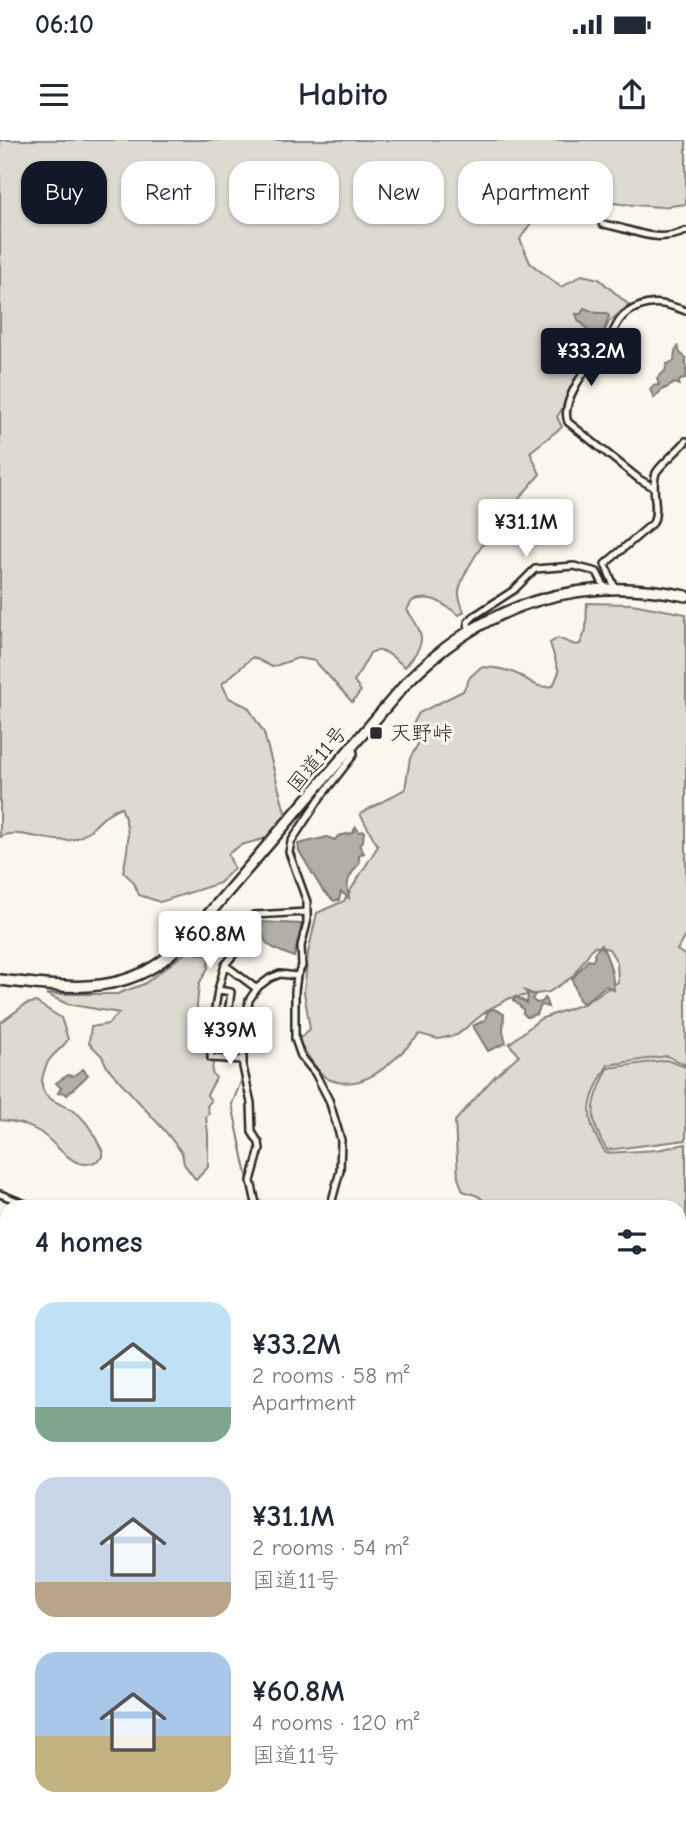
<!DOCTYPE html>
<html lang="en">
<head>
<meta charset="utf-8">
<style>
	body { margin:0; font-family:"Comic Neue","Klee One",sans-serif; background:#f6f6f7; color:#1f2937; height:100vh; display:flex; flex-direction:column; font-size:26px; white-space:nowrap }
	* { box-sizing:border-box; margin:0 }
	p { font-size:23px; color:#747a83 }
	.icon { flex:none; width:38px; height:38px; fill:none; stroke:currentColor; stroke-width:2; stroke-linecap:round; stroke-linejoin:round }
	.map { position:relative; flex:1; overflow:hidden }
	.details { position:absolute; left:0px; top:1060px; width:686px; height:625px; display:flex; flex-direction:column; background:#fff; border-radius:21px 21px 0 0; box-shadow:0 2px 5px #0004 }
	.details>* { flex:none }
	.banner { position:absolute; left:21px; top:21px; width:644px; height:63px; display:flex; gap:14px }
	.price { position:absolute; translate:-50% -60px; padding:0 16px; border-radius:7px; background:#fff; color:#222; font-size:23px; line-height:46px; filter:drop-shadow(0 2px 4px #0008) }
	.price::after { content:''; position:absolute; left:50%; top:42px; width:21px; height:16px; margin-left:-10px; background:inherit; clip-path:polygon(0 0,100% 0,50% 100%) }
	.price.on { background:#111827; color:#fff }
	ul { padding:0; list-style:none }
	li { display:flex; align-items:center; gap:21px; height:175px; padding:0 35px }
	li span { display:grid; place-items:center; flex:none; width:196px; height:140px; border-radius:21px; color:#555 }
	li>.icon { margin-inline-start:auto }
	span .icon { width:84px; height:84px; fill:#fffc; stroke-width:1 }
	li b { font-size:30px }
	h2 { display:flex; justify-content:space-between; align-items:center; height:84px; padding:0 35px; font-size:30px }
	.pill { padding:0 24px; border-radius:21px; background:#fff; box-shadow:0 2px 5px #0004; font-size:24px; line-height:63px }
	.pill.on { background:#111827; color:#fff }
	.status { display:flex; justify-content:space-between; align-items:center; height:49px; padding:0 35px; background:#fff; direction:ltr }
	.status svg { height:19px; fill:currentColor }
	header { display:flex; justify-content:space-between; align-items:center; height:91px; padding:0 35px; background:#fff; font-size:32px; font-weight:800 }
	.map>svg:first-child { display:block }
	.green { fill:#dddad0; stroke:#84827e; stroke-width:2 }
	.water { fill:#b1afa7; stroke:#7b7a75; stroke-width:2 }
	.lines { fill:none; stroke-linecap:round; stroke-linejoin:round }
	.stream { stroke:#7b7a75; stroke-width:2 }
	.river { stroke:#b1afa7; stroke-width:10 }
	.minor-casing { stroke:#2b2b2b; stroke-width:10 }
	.secondary-casing { stroke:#2b2b2b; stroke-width:13 }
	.trunk-casing { stroke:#2b2b2b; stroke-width:14 }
	.minor { stroke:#fbf7ec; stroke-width:5 }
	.secondary { stroke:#fbf7ec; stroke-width:8 }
	.trunk { stroke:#fbf7ec; stroke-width:9 }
	.poi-dot { fill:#2b2b2b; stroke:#fbf7ec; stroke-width:2.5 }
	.labels { text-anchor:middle; stroke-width:6; stroke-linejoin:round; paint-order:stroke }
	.poi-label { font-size:21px; fill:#2b2b2b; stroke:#fbf7ec; text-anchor:start }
	.street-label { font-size:21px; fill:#2b2b2b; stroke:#fbf7ec }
</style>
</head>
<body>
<div class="status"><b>06:10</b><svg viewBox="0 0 49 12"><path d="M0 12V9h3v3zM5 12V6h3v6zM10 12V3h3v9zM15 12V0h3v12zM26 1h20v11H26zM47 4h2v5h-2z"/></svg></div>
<header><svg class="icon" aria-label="menu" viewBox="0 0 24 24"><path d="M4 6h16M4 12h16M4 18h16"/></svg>Habito<svg class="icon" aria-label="share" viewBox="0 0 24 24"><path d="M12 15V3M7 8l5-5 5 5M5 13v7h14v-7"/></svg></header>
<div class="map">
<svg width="686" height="1685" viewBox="0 0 686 1685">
	<rect width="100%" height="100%" fill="#fbf7ec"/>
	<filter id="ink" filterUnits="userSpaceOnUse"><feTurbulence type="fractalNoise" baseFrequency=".0143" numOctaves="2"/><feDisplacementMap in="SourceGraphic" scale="14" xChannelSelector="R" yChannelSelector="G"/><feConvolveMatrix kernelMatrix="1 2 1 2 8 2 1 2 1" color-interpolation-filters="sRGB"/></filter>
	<g filter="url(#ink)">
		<path class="green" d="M 0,0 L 686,0 L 686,64 L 661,67 L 621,64 L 546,54 L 522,64 L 531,83 L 520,99 L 530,123 L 561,147 L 582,135 L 599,139 L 629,165 L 609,182 L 582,237 L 557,277 L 562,287 L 530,312 L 540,334 C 518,360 465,419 459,451 C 458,458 462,465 464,472 L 459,475 C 441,463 434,454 412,461 L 407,470 C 426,497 426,502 405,527 C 394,519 384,505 370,513 L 354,542 L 361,551 L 352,562 L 315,521 L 298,518 L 272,527 L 253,517 L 222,544 L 229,558 L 248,567 L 264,593 L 286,676 L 267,698 L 241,705 L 228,714 L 234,728 L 220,743 L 160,762 L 139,755 L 133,741 L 123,732 C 129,706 131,691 121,667 C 101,673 94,695 71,700 C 48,704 19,687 0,697 Z
			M 587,463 L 632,464 L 686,474 L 686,794 L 677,810 L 686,816 L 686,925 L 667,916 L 608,925 C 587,959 582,979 606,1013 L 657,1010 L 686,1004 L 686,1310 L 679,1307 L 679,1068 L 491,1067 L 478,1056 L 463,1051 L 458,1038 L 455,981 L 495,936 L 519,915 L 509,904 L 540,879 L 583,864 L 618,842 L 617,822 L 609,809 L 594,806 L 572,837 L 549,852 L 510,858 L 489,869 L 457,895 L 438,899 L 420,894 C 397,917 366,955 328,939 C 318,934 304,910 298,900 L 310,889 L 304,852 L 308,813 L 317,773 L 344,761 L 378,706 L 360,674 L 405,649 L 410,618 L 418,604 L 413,584 L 419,573 L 463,551 L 470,537 L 481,527 C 494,527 509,530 521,536 C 534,543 536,549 553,546 L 559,532 L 550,503 L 558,498 L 575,505 L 580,504 L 586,490 Z
			M 188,811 L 209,816 L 208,828 L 199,844 L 196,877 L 209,880 L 207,919 L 213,922 L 212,933 L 216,938 L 207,955 L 211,961 L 207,966 L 209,974 L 206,977 L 208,993 L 208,1027 L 196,1040 L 184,1024 L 182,1013 L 165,991 L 107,927 L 102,916 L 89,903 L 91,887 L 108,884 L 119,873 L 67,864 L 46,854 L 117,854 L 144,844 Z
			M 36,862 L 61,878 L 68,899 C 63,909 51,914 47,924 C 30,962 59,959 79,975 C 90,985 96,999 103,1012 L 103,1017 C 75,1039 59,1003 38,991 C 27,985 12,981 0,980 L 0,883 L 26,864 Z
			M 666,920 L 686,927 L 686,1000 L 607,1010 C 585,977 593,961 608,928 Z
			M 679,1341 L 686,1347 L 686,1671 L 679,1669 Z
			M 76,1678 L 132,1678 L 137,1685 L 69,1685 Z"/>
		<path class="water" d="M 584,168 L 597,173 L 606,173 L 609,176 L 601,200 L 592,195 L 582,183 L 579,182 L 576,174 L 581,174 Z
			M 678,207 L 680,213 L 686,218 L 686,238 L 679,241 L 679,245 L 675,243 L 662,250 L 654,258 L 650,249 L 653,246 L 659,245 L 657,238 L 665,231 L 667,224 L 674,221 L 675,211 Z
			M 356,687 L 359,692 L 364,691 L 363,701 L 359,705 L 364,713 L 359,715 L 359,723 C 350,737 345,738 349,758 L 341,752 L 339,760 L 334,761 L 323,751 L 299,711 L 298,704 L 327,697 L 335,700 L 338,696 L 352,693 Z
			M 262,782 L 302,784 L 294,817 C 274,808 260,808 262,782 Z
			M 601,805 C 610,819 613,835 614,850 L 606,846 L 583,863 L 579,860 L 572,839 L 588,820 L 592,821 L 595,817 L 594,813 Z
			M 525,851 L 535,855 L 532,859 L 536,863 L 542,862 L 545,858 L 548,867 L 541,865 L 537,874 L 527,877 L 523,873 L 523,869 L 513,860 L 516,857 L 527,863 L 528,855 Z
			M 494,869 L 504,874 L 503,891 L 506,903 L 488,911 L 473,886 L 485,880 L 488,871 Z
			M 83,929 L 88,935 L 67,955 L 64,952 L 58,953 L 61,948 L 56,943 L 68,935 L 73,936 Z"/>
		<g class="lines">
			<path class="stream" d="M 242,939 L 232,964 L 250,1050
				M 606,1678 L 608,1685"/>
			<path class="river" d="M 0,1513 L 7,1513"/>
			<defs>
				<path id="minor" d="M 602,84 C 633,88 653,105 686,91
					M 653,347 L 639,339 L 568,282 C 561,266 580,236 591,224 C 595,220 600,217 603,212 C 615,194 614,176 638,167 C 656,160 670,165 686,171
					M 615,448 L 605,424 L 653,383 C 660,368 650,349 656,333 C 659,326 679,310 686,301
					M 469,490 L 468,482 L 474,476 L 514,450 L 535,429 L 574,426 L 597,432 L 605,448
					M 225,825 L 257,849
					M 212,887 L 226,888 L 231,852 L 218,850
					M 243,920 L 211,918 L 212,887 L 218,850 L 225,825 L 250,795 L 254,775 L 307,772
					M 0,1054 L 35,1068
					M 192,1068 L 193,1066
					M 257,1068 L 251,1041 L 260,1009 L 259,1003 L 252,992 L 251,963 L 243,927 L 243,905 L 249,860 L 258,847 L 270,838 L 280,834 L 297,836
					M 330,1068 L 340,1031 L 341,1000 L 329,960 L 315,933 L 301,916 L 295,899 L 295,851 L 297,836 L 302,826 L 301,806 L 307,783 L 307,762 L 289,712 L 291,702 L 320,658 L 352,617 L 354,613 L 351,606
					M 0,1187 L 7,1183
					M 0,1256 L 7,1258
					M 0,1280 L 7,1279
					M 0,1331 L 7,1338
					M 0,1432 L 7,1437
					M 0,1473 L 7,1476
					M 0,1496 L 7,1500
					M 0,1521 L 7,1523
					M 0,1616 L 7,1621
					M 139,1678 L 143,1685
					M 336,1678 L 345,1685
					M 465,1678 L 475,1685
					M 662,1678 L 666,1685"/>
				<path id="secondary" d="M 0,1326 L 7,1322
					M 679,1329 L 686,1334"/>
				<path id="trunk" d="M 0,840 C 55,846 114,857 162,821 C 177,810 188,796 201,783 L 408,541 C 485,463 579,434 686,456"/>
			</defs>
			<use href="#minor" class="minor-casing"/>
			<use href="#secondary" class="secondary-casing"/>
			<use href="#trunk" class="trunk-casing"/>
			<use href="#minor" class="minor"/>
			<use href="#secondary" class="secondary"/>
			<use href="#trunk" class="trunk"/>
		</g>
	</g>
	<rect class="poi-dot" x="369" y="586" width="14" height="14" rx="3.5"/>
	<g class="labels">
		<g class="poi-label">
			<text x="390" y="600">天野峠</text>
		</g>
		<g class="street-label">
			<text transform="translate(317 619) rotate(-50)" y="7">国道11号</text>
		</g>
	</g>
</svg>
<b class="price on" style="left:591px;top:248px">¥33.2M</b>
<b class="price" style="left:526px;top:419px">¥31.1M</b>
<b class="price" style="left:210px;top:831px">¥60.8M</b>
<b class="price" style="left:230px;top:927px">¥39M</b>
<div class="banner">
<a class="pill on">Buy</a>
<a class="pill">Rent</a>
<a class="pill">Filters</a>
<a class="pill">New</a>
<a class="pill">Apartment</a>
</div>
<section class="details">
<h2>4 homes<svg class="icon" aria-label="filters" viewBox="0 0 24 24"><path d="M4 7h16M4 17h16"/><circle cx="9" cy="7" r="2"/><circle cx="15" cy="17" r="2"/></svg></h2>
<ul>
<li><span style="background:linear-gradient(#bfe0f5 75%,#7fa58c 0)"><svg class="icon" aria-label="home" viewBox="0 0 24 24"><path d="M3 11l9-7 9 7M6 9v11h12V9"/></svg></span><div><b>¥33.2M</b><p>2 rooms · 58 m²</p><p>Apartment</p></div></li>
<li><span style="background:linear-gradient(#c9d6e8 75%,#b9a48a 0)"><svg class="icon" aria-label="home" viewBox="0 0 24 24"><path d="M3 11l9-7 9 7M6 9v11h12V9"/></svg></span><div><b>¥31.1M</b><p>2 rooms · 54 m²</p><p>国道11号</p></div></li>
<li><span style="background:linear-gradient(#a9c7e8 60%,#c2b280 0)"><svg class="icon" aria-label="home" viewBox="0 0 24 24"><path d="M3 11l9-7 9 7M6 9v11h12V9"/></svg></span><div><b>¥60.8M</b><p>4 rooms · 120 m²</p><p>国道11号</p></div></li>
</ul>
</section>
</div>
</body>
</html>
